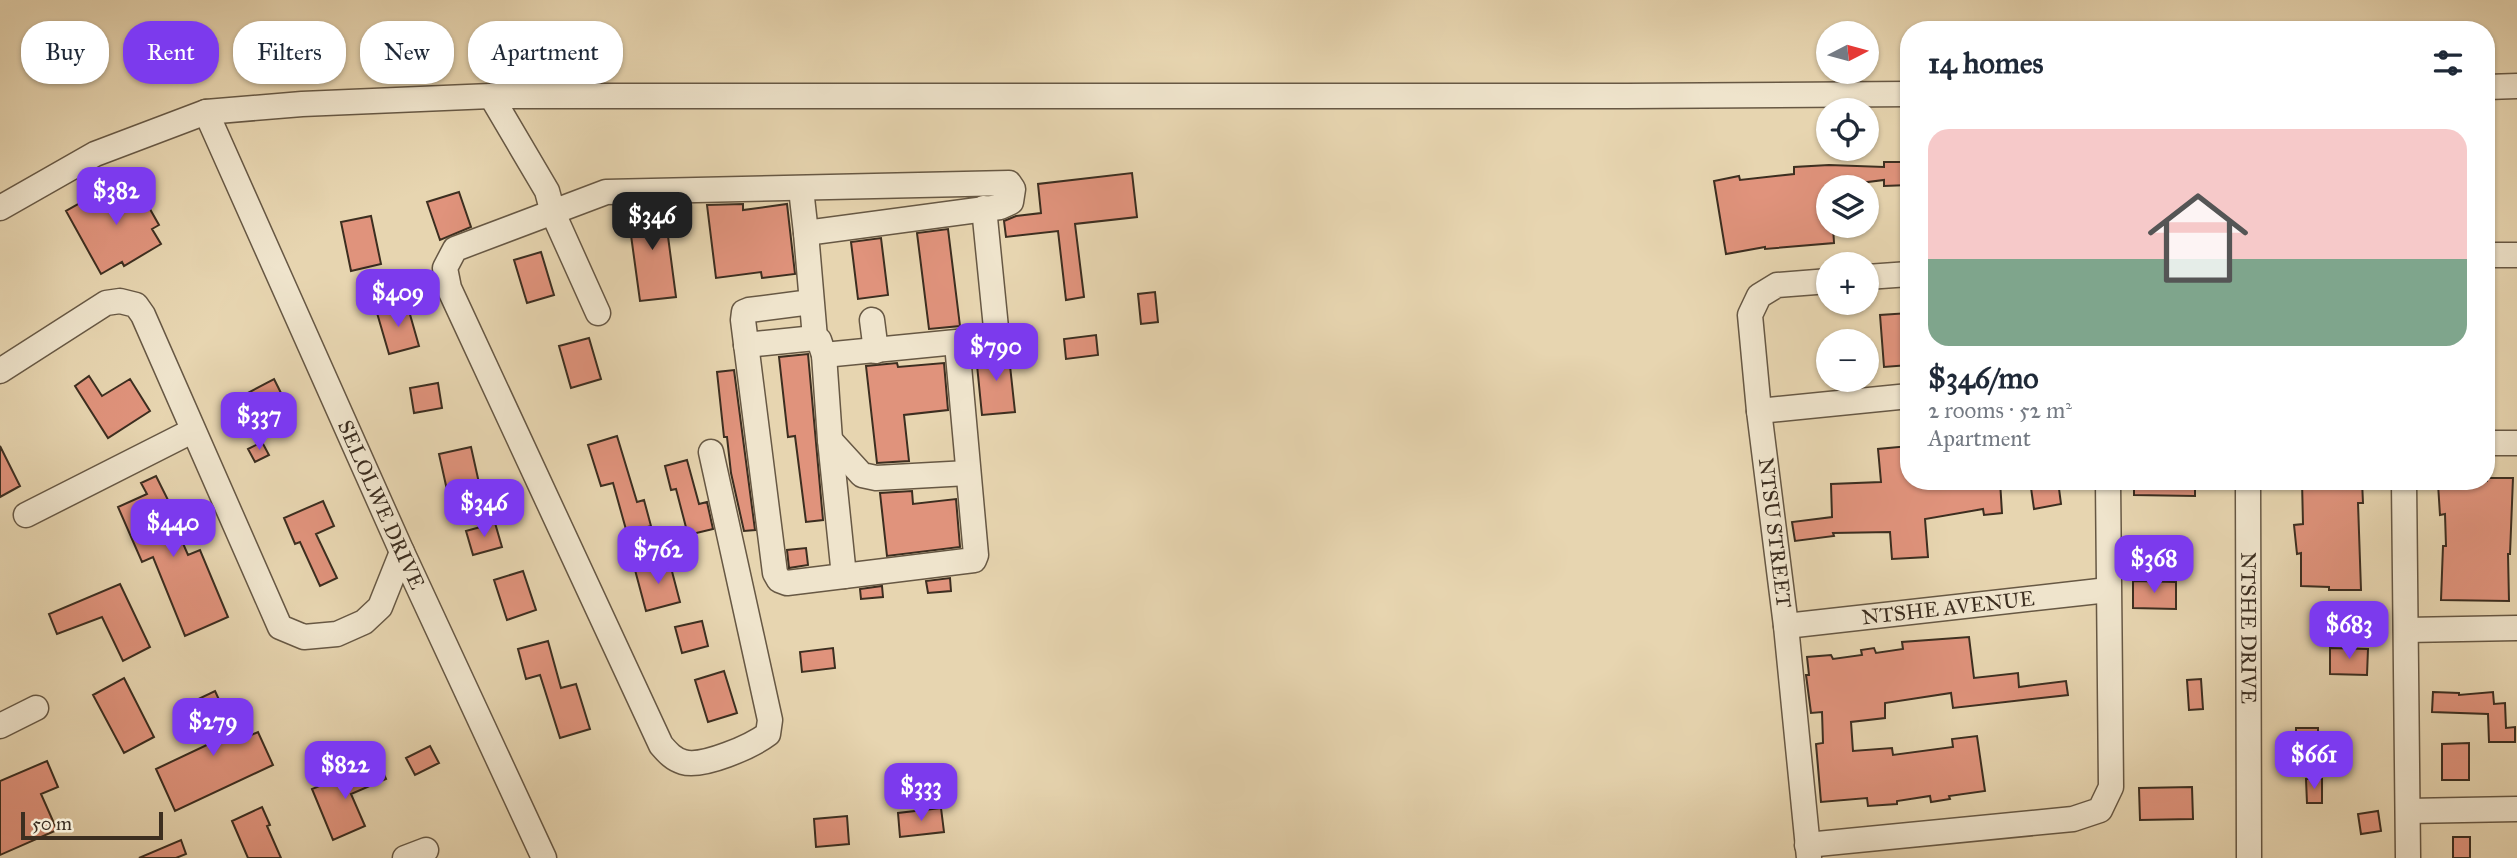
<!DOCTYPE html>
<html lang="en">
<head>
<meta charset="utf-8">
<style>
	body { margin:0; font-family:"IM FELL Great Primer",serif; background:#f2f2f3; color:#1f2937; height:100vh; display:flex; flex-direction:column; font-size:26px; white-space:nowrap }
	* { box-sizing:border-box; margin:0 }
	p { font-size:23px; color:#747a83 }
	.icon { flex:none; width:38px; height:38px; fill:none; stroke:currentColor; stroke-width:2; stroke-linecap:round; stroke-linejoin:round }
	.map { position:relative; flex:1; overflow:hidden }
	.panel { position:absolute; left:1900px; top:21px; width:595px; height:469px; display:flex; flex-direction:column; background:#fff; border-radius:28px; box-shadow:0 2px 5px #0004 }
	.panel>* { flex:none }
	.hud { position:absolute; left:21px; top:21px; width:665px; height:63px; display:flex; gap:14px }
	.needle { width:46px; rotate:84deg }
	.buttons { position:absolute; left:1816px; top:21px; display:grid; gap:14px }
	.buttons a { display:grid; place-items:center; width:63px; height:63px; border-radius:50%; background:#fff; box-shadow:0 2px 5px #0004; font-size:35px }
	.scale { position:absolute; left:21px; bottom:18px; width:142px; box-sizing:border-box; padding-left:7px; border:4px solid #3c2e20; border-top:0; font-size:19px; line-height:24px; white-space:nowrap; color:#3c2e20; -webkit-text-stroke:5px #efe4cc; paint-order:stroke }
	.price { position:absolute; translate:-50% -60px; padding:0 16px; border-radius:14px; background:#7c3aed; color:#fff; font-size:23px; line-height:46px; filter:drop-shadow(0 2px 4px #0008) }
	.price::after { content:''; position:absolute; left:50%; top:42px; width:21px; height:16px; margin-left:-10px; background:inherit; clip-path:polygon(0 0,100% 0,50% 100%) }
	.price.on { background:#222; color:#fff }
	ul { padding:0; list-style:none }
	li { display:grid; align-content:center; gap:14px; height:371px; padding:0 28px }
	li+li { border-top:2px solid #e0e1e3 }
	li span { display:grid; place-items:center; height:217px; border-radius:21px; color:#555 }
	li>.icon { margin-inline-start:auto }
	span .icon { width:126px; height:126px; fill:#fffc; stroke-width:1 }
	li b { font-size:30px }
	h2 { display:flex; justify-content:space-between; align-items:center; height:84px; padding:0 28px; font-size:30px }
	.tag { padding:0 24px; border-radius:28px; background:#fff; box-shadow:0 2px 5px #0004; font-size:24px; line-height:63px }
	.tag.on { background:#7c3aed; color:#fff }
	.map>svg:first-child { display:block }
	.building { fill:#e0937c; stroke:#3c2e20; stroke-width:2 }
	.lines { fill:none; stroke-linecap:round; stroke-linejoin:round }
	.minor-casing { stroke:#675844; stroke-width:27 }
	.minor { stroke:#efe4cc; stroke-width:24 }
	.labels { text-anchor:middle; stroke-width:5; stroke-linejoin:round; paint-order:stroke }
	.street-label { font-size:21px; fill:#3c2e20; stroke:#efe4cc }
</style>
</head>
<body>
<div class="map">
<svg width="2517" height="858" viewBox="0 0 2517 858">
	<rect width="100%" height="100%" fill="#e7d5b0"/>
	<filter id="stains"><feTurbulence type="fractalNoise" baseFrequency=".00286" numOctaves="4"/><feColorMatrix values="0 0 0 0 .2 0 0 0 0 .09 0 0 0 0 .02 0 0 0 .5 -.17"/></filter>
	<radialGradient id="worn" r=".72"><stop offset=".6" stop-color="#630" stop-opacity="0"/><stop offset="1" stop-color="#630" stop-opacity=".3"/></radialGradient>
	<path class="building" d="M 1884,162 L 1909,162 L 1909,185 L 1884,186 L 1884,180 L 1829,187 L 1829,226 L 1833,226 L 1834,243 L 1765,249 L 1765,247 L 1726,254 L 1714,181 L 1739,176 L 1740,180 L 1794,174 L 1794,167 L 1829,165 L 1884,167 Z
		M 1132,173 L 1137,217 L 1075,224 L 1084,297 L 1066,300 L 1058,231 L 1006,237 L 1004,221 L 1016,216 L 1041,213 L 1038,184 Z
		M 134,181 L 159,225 L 152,229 L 161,244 L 124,266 L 122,262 L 101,274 L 66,211 L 89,198 L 92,204 Z
		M 459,192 L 471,227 L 440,240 L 427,202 Z
		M 743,204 L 743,210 L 787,204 L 795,274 L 762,278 L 761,272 L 716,278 L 707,205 Z
		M 627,206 L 664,206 L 676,297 L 640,301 Z
		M 371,216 L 381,264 L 351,271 L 341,222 Z
		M 948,229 L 960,326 L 929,329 L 917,233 Z
		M 881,238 L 888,295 L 858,299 L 851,242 Z
		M 541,252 L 554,295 L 527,303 L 514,260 Z
		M 1155,292 L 1158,322 L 1141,324 L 1138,294 Z
		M 407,304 L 419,346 L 389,354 L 377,313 Z
		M 1909,313 L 1909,365 L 1884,367 L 1880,315 Z
		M 1096,335 L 1098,355 L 1066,359 L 1064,339 Z
		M 589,338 L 601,379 L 571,388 L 559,346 Z
		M 1008,347 L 1015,412 L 982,415 L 976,355 L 999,353 Z
		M 808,354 L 823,520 L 806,522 L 795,436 L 788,437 L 779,357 Z
		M 897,363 L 898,367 L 944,363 L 948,410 L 904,415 L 909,461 L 877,463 L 866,366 Z
		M 734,370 L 755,530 L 744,531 L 731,473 L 727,437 L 724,437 L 717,372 Z
		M 89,376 L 102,396 L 130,379 L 150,411 L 108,438 L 75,386 Z
		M 274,379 L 292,415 L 264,429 L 246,394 Z
		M 438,383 L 442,408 L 414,413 L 410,388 Z
		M 617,436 L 637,502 L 644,500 L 651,526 L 627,533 L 613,483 L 601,486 L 588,445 Z
		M 262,442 L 269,455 L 255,462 L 248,449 Z
		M 0,446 L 20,486 L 0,497 Z
		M 1909,446 L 1909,481 L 2000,481 L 2002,513 L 1984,515 L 1983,509 L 1925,519 L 1928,557 L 1892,559 L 1890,532 L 1833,533 L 1834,536 L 1795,541 L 1792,522 L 1832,517 L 1831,484 L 1881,482 L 1878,449 Z
		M 471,447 L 481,492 L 449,499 L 439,454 Z
		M 687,460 L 699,504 L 707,502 L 713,529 L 688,535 L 676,489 L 671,490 L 665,466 Z
		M 156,476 L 172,508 L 168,509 L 188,555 L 200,550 L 228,617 L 185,636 L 153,557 L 142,562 L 118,507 L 147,494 L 141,483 Z
		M 2487,478 L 2513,478 L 2510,554 L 2508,554 L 2509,601 L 2441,600 L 2443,546 L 2446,546 L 2445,514 L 2440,515 L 2438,484 L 2487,481 Z
		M 2030,481 L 2058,481 L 2061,504 L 2034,509 Z
		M 2134,481 L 2195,481 L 2195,496 L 2134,495 Z
		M 2302,481 L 2362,481 L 2363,503 L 2358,503 L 2361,590 L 2329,590 L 2329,587 L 2301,586 L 2301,553 L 2297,554 L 2294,525 L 2303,524 Z
		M 912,491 L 913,504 L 956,499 L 960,547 L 887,556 L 880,493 Z
		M 323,501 L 334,526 L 316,534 L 337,578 L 320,586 L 300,542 L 295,544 L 284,518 Z
		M 495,523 L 502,547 L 473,555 L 466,531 Z
		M 806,548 L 808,565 L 789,568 L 787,550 Z
		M 669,560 L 680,602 L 646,611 L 635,570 Z
		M 523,571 L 536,610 L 507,620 L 494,580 Z
		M 950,578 L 951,591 L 928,593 L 926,581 Z
		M 2133,581 L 2176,582 L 2176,609 L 2133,608 Z
		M 120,584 L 150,647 L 123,661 L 102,617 L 57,634 L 49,614 Z
		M 882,586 L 883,597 L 861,599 L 860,589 Z
		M 702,621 L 708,646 L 682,653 L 675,627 Z
		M 1969,637 L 1974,678 L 2018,673 L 2019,687 L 2066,681 L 2068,695 L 1953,708 L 1951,693 L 1885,703 L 1885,718 L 1851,722 L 1853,751 L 1892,748 L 1893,755 L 1953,747 L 1952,739 L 1977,736 L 1985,791 L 1949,796 L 1950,799 L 1931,802 L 1930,796 L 1897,801 L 1897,804 L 1868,806 L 1867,798 L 1821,802 L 1816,744 L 1823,743 L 1822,712 L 1811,713 L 1806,675 L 1809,675 L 1807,657 L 1831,655 L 1833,659 L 1862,655 L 1861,650 L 1874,648 L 1876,653 L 1903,649 L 1902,642 Z
		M 548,641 L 561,688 L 576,684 L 590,729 L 560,738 L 540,675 L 526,679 L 518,649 Z
		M 833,648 L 835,668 L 802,672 L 800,652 Z
		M 2330,648 L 2368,649 L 2367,675 L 2330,674 Z
		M 724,671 L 737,713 L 708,722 L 695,680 Z
		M 124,678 L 154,737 L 124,753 L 93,695 Z
		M 2201,679 L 2203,709 L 2189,710 L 2187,680 Z
		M 215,691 L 238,741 L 258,732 L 273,765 L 175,811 L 156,769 L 209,744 L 190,703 Z
		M 2433,692 L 2459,693 L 2459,695 L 2493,692 L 2494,704 L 2505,703 L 2506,728 L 2515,727 L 2515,742 L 2489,742 L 2488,714 L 2432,712 Z
		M 2296,728 L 2318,728 L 2318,760 L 2296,760 Z
		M 2469,743 L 2469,780 L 2442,780 L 2442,744 Z
		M 430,746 L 439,763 L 415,775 L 406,758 Z
		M 47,761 L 58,787 L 41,794 L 57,830 L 0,855 L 0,781 Z
		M 380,765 L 386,779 L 351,794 L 365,826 L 333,840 L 312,789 L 344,776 L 345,780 Z
		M 2306,779 L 2322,779 L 2322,803 L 2307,803 Z
		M 2192,787 L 2193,819 L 2140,820 L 2139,788 Z
		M 262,807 L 270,825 L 267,826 L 281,858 L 248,858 L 232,821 Z
		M 941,808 L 944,832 L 900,837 L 898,813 Z
		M 2378,811 L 2381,831 L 2361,834 L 2358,814 Z
		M 847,816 L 849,844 L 816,847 L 814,819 Z
		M 2453,837 L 2470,837 L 2470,858 L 2453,858 Z
		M 181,840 L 186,854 L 176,858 L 139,858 Z"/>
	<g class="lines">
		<defs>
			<g id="minor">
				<path d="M 2487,87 L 2517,86"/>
				<path d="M 491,96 L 547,191 L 553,213 L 598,313"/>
				<path id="s1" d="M 206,112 L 402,552 L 544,858"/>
				<path d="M 801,189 L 806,233"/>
				<path d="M 0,208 L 95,154 L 206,112 L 302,104 L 491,96 L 1627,96 L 1909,94"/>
				<path d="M 2487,255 L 2517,255"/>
				<path d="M 1867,277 L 1909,274"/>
				<path d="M 811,302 L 749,310 L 744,312 L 743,320 L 775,573 L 779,580 L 787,583 L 974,560 L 976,555 L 957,344"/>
				<path d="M 872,320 L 876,351"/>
				<path d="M 746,345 L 815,338 L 819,340 L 824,355 L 830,440 L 844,576"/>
				<path d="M 824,355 L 997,338 L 984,208"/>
				<path d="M 0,371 L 106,303 L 120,301 L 136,305 L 143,315 L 280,627 L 304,637 L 337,634 L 364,622 L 380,607 L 402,552"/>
				<path d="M 1759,411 L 1909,396"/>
				<path d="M 830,440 L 862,475 L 876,478 L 968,473"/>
				<path d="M 2487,443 L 2517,443"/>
				<path d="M 711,452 L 770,720 L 768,734 C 752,746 703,768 683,762 C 673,759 668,753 661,745 L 449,288 L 445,268 L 455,249 L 606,192 L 1009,183 L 1013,189 L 1011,202 L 1000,207 L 806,233 L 815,338"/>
				<path id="s2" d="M 2248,481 L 2249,858"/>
				<path d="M 2404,481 L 2408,858"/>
				<path d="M 26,515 L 192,431"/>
				<path id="s3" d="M 1786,626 L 2108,590"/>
				<path d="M 2406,630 L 2517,628"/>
				<path d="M 0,726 L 36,708"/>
				<path d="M 2408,811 L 2517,809"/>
				<path d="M 1807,845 L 2073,819 L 2100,810 L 2111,787 L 2108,481"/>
				<path d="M 405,858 L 426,850"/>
				<path d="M 1809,858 L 1786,626 L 1759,411 L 1750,315 L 1759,296 L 1777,285 L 1829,281"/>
			</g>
		</defs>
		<use href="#minor" class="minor-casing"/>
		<use href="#minor" class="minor"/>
	</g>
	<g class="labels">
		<g class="street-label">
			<text dy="7" stroke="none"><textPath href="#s1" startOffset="430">SELOLWE DRIVE</textPath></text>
			<text transform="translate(1775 533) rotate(83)" y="7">NTSU STREET</text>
			<text dy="7" stroke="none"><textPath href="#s3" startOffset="163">NTSHE AVENUE</textPath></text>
			<text dy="7" stroke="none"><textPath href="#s2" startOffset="147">NTSHE DRIVE</textPath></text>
		</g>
	</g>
	<rect width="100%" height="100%" filter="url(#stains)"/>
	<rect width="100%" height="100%" fill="url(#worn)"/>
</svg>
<div class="buttons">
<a><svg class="needle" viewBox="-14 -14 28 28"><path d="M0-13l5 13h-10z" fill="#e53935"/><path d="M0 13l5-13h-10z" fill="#747a83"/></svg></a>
<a><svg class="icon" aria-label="locate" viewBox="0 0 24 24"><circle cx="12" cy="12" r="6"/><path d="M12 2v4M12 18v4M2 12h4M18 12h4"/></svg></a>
<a><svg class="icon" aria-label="layers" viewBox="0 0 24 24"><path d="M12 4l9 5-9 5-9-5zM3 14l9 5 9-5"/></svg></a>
<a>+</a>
<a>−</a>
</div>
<div class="scale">50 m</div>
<b class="price" style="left:116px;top:227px">$382</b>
<b class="price on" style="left:652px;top:252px">$346</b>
<b class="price" style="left:398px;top:329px">$409</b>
<b class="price" style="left:996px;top:383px">$790</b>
<b class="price" style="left:259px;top:452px">$337</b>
<b class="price" style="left:484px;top:539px">$346</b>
<b class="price" style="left:173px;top:559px">$440</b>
<b class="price" style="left:658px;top:586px">$762</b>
<b class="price" style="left:2154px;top:595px">$368</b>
<b class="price" style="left:2349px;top:661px">$683</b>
<b class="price" style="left:213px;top:758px">$279</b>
<b class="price" style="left:2314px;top:791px">$661</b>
<b class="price" style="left:345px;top:801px">$822</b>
<b class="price" style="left:921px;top:823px">$333</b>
<div class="hud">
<a class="tag">Buy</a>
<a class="tag on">Rent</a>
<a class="tag">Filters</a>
<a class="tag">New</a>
<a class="tag">Apartment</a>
</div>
<section class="panel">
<h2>14 homes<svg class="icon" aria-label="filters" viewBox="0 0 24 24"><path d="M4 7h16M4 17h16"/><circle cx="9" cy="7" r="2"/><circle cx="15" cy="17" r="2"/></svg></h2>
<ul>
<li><span style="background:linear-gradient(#f6c9c9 60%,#7fa58c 0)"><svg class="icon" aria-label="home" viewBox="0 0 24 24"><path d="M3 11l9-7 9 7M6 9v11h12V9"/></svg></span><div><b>$346/mo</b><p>2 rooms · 52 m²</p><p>Apartment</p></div></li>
</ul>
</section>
</div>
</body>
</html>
